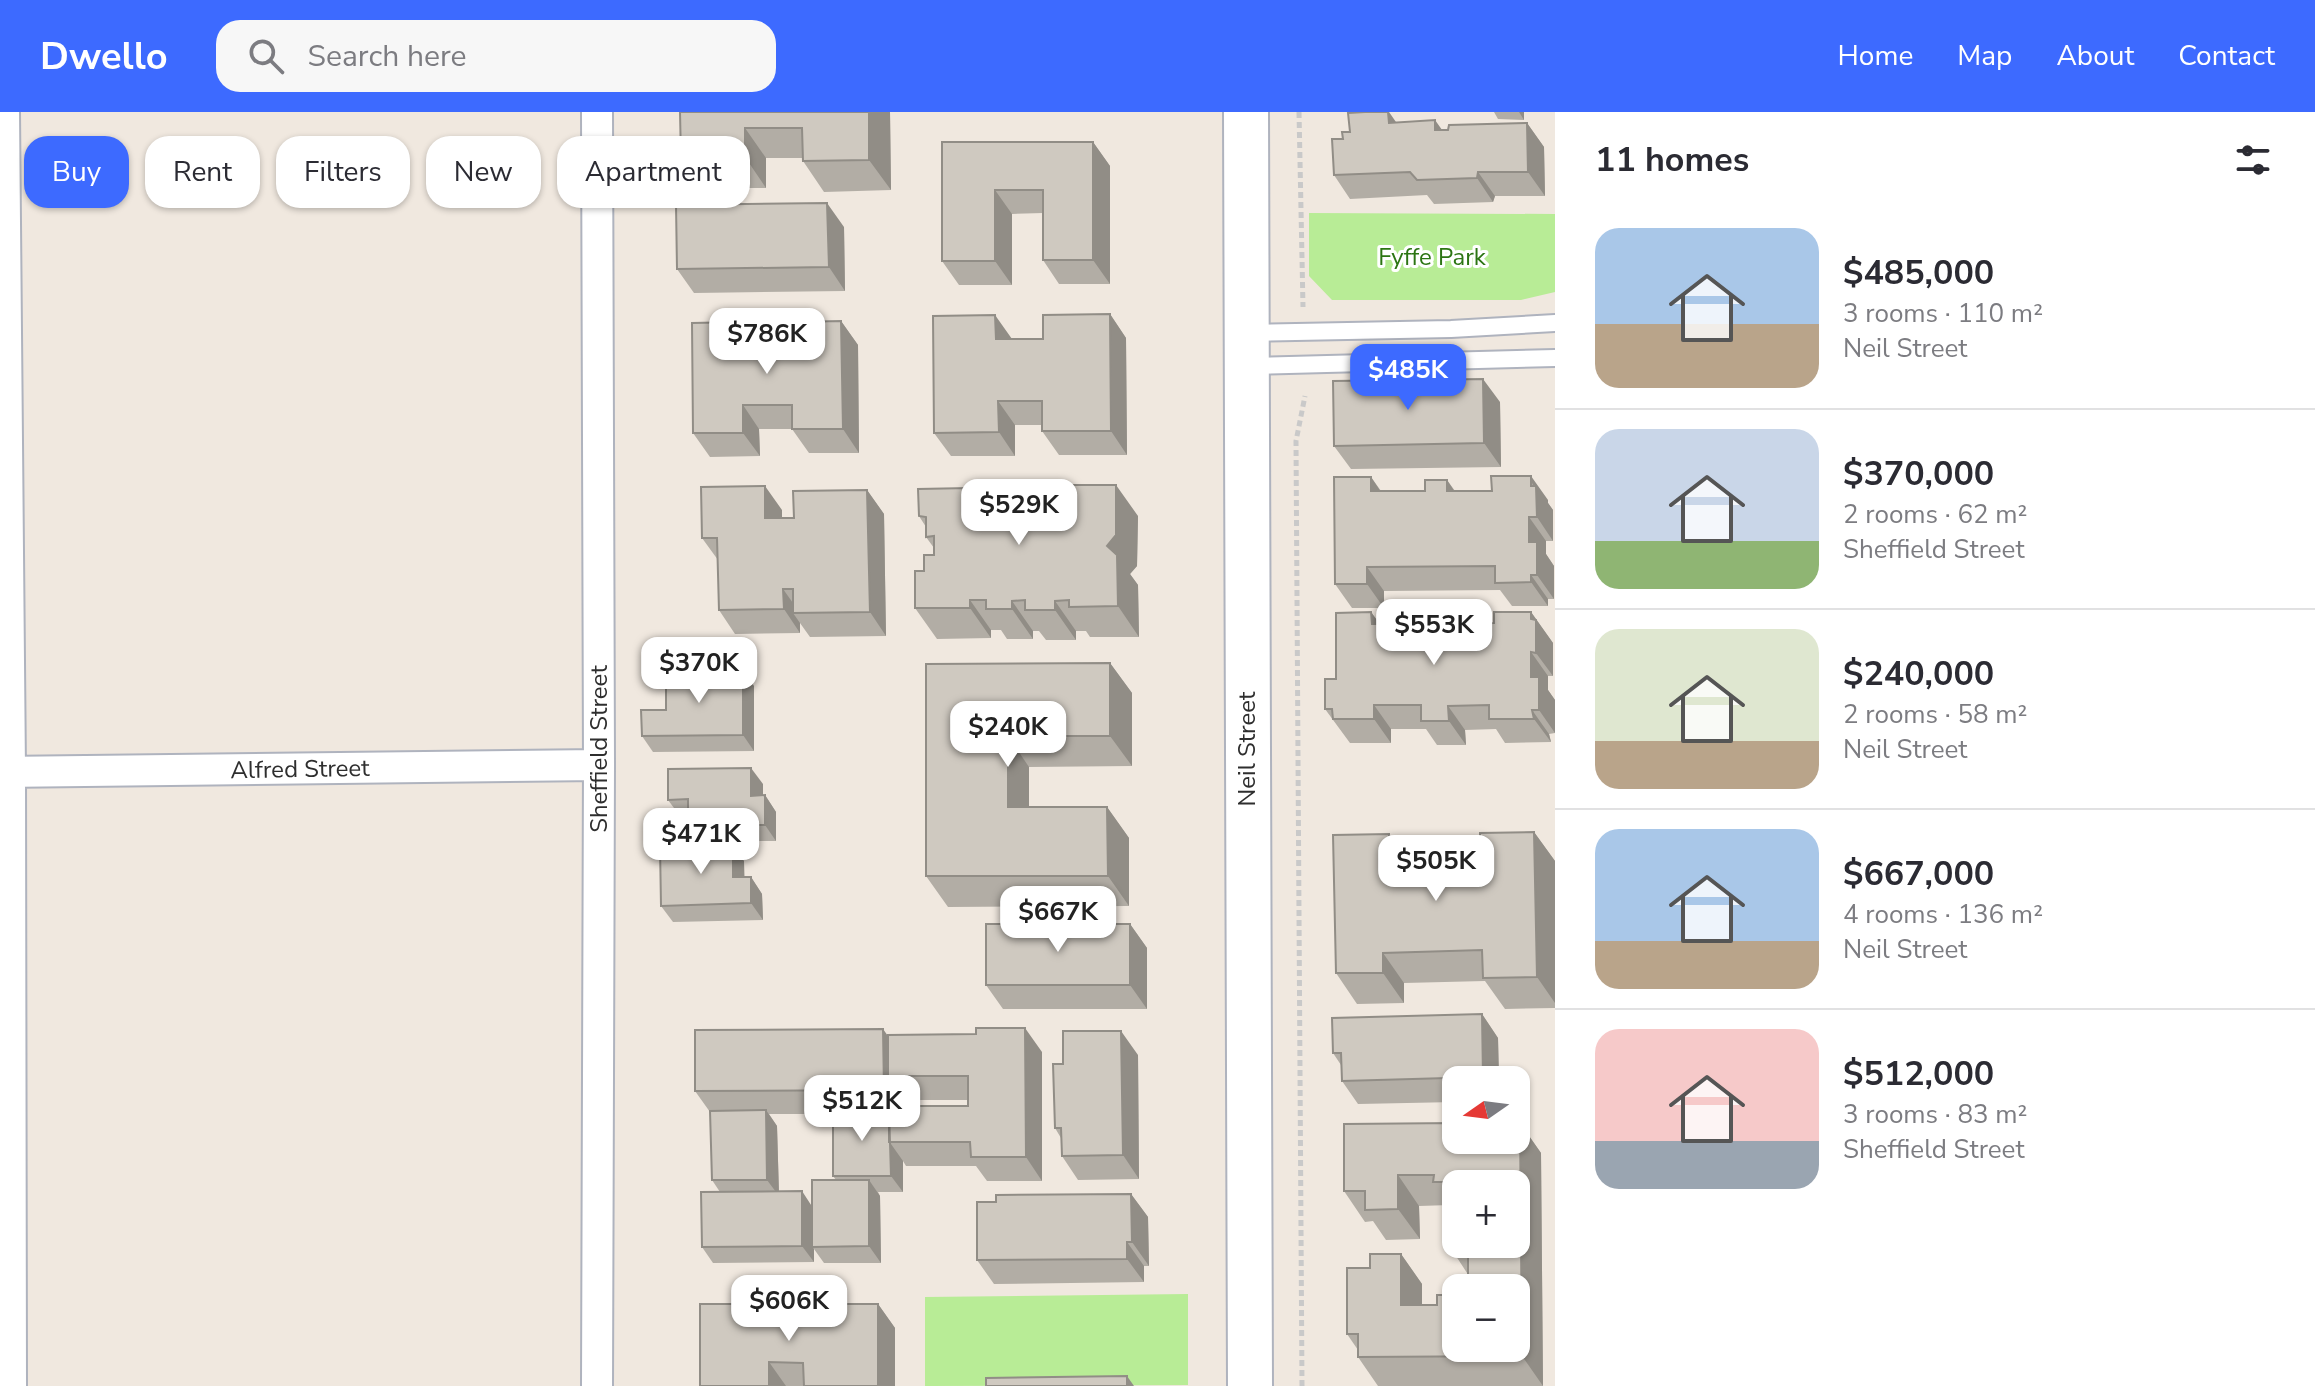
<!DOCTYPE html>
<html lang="en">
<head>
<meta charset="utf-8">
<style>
	body { margin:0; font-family:"Nunito Sans",sans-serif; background:#f7f7f7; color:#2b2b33; height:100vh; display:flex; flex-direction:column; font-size:30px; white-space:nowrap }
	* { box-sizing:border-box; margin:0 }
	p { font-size:26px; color:#7c7c81 }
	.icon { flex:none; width:44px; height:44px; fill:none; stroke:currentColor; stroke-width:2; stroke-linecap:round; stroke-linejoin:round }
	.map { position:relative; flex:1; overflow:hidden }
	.side { display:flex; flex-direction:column; background:#fff; width:760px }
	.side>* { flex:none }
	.top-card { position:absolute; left:24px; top:24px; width:760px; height:72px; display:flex; gap:16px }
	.needle { width:52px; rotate:256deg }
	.tools { position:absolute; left:1442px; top:954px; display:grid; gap:16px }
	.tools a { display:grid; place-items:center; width:88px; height:88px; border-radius:16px; background:#fff; box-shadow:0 2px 6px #0004; font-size:40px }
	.price { position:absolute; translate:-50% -68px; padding:0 18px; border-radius:16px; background:#fff; color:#222; font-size:26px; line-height:52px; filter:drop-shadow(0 2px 4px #0008) }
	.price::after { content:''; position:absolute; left:50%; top:48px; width:24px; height:18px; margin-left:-12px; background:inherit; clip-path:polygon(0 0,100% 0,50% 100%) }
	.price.active { background:#3d6aff; color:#fff }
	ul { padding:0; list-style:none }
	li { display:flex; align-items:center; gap:24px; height:200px; padding:0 40px }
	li+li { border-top:2px solid #e1e1e2 }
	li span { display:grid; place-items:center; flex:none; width:224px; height:160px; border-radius:24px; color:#555 }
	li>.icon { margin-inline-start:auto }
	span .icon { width:96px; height:96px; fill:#fffc; stroke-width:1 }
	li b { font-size:34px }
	h2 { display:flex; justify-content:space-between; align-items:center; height:96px; padding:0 40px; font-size:34px }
	.tag { padding:0 28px; border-radius:24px; background:#fff; box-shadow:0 2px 6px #0004; font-size:28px; line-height:72px }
	.tag.active { background:#3d6aff; color:#fff }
	header { display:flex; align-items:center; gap:48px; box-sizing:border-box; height:112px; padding:0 40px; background:#3d6aff; color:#fff }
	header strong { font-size:38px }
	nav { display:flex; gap:44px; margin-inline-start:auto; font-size:28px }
	.search { width:560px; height:72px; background:#f7f7f7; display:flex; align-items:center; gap:20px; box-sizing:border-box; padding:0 28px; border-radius:24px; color:#7c7c81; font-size:30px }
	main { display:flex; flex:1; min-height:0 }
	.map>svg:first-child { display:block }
	.green { fill:#b8ec96 }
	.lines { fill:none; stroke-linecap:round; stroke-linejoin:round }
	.lane-casing { stroke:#afb3be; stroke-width:20 }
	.street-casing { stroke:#afb3be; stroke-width:34 }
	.secondary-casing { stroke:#afb3be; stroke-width:48 }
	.path { stroke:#c9c9c9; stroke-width:5; stroke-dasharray:6 4; stroke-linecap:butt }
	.lane { stroke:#fff; stroke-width:16 }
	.street { stroke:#fff; stroke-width:30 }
	.secondary { stroke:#fff; stroke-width:44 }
	.wall { fill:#b2ada5; fill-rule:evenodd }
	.shaded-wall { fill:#918d86 }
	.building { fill:#cfc9c0; stroke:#918d86; stroke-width:2 }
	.labels { text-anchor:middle; stroke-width:6; stroke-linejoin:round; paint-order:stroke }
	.park-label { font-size:24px; fill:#2c7513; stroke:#fff }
	.street-label { font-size:24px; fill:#2e2e2e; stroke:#fff }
</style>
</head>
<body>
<header>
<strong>Dwello</strong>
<div class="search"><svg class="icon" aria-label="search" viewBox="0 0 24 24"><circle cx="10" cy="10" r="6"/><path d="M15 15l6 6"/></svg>Search here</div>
<nav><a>Home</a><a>Map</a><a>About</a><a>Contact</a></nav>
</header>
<main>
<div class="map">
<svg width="1555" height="1274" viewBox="0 0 1555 1274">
	<rect width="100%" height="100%" fill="#f0e8df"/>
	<path class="green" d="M 1309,101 L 1555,102 L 1555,180 L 1521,188 L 1332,188 L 1309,164 Z
		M 1188,1182 L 1188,1273 L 925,1274 L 925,1185 Z"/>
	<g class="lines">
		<defs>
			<path id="lane" d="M 1248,221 L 1451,217 L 1555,211
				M 1249,254 L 1555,246"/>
			<path id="street" d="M 4,0 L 10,660 L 11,1274
				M 0,660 L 599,653
				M 597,1274 L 599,653 L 597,0"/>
			<path id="secondary" d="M 1246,0 L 1250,1274"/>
		</defs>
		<use href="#lane" class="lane-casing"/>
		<use href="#street" class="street-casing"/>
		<use href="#secondary" class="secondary-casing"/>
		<path class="path" d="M 1299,0 L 1303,195
			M 1302,1274 L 1296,329 L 1305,284"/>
		<use href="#lane" class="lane"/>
		<use href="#street" class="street"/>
		<use href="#secondary" class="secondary"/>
	</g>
	<path class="wall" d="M 680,0 L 890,0 L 891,78 L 824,80 L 803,49 L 803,46 L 766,46 L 766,76 L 702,76 L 681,46 Z
		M 1448,0 L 1524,0 L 1524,8 L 1498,7 L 1494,0 Z
		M 1396,11 L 1442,18 L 1527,11 L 1544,35 L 1545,84 L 1495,84 L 1493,90 L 1434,92 L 1427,83 L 1350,87 L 1334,63 L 1343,27 L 1350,20 Z
		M 942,30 L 1093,30 L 1110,54 L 1110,172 L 1059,172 L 1043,148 L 1043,101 L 1012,102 L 1012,173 L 959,173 L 942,149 Z
		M 844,115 L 845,179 L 694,181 L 677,157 Z
		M 1110,202 L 1126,226 L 1127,343 L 1059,343 L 1042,319 L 1042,313 L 1015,313 L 1015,344 L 951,344 L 934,321 L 1012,227 L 1043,227 Z
		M 841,209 L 858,233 L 859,341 L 809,341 L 792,317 L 759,317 L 760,344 L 710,345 L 693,321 L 741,210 L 757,232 L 793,232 Z
		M 1500,290 L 1501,355 L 1351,357 L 1334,334 Z
		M 1371,365 L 1381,379 L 1425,379 L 1447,368 L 1455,379 L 1548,388 L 1548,391 L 1553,398 L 1553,429 L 1546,429 L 1546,442 L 1554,454 L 1554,487 L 1548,487 L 1548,494 L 1512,494 L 1500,478 L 1384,479 L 1384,496 L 1352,496 L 1335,472 Z
		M 1046,373 L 1051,380 L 1138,404 L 1137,454 L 1130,462 L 1138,473 L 1139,525 L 1090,525 L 1086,519 L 1076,519 L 1076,528 L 1046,528 L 1039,519 L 1033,519 L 1033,527 L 1007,527 L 1001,518 L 991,518 L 991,526 L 937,527 L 915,496 L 924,459 L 934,443 L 934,436 L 926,425 L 926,415 L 919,404 L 969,376 L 971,380 Z
		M 867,378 L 884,402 L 886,524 L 810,525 L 800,511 L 800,521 L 735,522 L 719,498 L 718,448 L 702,426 L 782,398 L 782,406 L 794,406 Z
		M 1371,500 L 1380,512 L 1494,511 L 1531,500 L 1553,531 L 1553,564 L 1548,564 L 1548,578 L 1555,588 L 1555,621 L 1549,622 L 1551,630 L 1505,631 L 1496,617 L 1465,618 L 1466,633 L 1437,633 L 1426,617 L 1391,617 L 1391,631 L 1350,631 L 1325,597 L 1336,567 Z
		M 1110,551 L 1132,581 L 1132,654 L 1029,655 L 1029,695 L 1107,695 L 1129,726 L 1129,794 L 948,795 L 926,764 L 926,552 Z
		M 754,574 L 754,639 L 653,640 L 642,624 L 666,598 Z
		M 763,672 L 763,683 L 765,683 L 776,700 L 776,729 L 700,729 L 688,713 L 688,704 L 680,704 L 668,688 Z
		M 1534,720 L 1555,749 L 1555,896 L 1505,897 L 1485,869 L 1404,871 L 1404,891 L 1357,892 L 1336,861 L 1399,735 L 1470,752 L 1480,751 Z
		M 744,749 L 744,765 L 751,765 L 762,782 L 763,808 L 673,810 L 661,794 Z
		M 1130,812 L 1147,836 L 1147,897 L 1003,897 L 986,873 Z
		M 1482,902 L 1498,926 L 1499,968 L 1456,968 L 1456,990 L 1358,992 L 1342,969 L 1341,953 L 1333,941 Z
		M 888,923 L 1042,940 L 1042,1069 L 987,1069 L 976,1054 L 906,1054 L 903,1049 L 903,1080 L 878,1080 L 880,1084 L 881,1151 L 824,1151 L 814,1137 L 814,1150 L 713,1151 L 702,1135 L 720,1080 L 712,1068 L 710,1000 L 695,979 ZM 900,982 L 904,988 L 968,988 L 968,994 L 901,994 ZM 769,1002 L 833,1002 L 833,1064 L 836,1068 L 812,1094 L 779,1080 L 777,1014 Z
		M 1138,943 L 1139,1067 L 1078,1068 L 1062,1044 L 1061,1026 L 1055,1016 L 1063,952 Z
		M 1520,1011 L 1541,1041 L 1543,1274 L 1378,1274 L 1358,1245 L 1358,1238 L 1347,1222 L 1370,1156 L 1401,1142 L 1422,1172 L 1422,1193 L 1516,1236 L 1454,1141 L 1456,1132 L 1516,1072 L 1456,1072 L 1456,1101 L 1455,1101 L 1450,1093 L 1419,1094 L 1420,1127 L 1386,1128 L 1373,1109 L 1365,1110 L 1344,1079 Z
		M 1131,1082 L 1148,1105 L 1149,1154 L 1144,1154 L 1144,1170 L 994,1172 L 977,1148 L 996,1090 Z
		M 878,1192 L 895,1216 L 895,1274 L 700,1274 Z"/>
	<path class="shaded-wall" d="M 869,0 L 890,0 L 891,78 L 869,48 Z
		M 1388,0 L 1389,0 L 1405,23 L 1389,11 Z
		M 1519,0 L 1524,0 L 1524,8 Z
		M 1435,8 L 1452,32 L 1435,18 Z
		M 1527,11 L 1544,35 L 1545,84 L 1528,60 Z
		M 745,16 L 766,46 L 766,76 L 745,45 Z
		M 1093,30 L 1110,54 L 1110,172 L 1093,148 Z
		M 1478,60 L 1495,84 L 1493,90 L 1477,66 Z
		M 995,78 L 1012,102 L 1012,173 L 995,149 Z
		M 827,91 L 844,115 L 845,179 L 829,155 Z
		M 1110,202 L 1126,226 L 1127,343 L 1111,319 Z
		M 995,203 L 1012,227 L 996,227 Z
		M 841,209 L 858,233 L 859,341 L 843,317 Z
		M 741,210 L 758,234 L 741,232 Z
		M 1483,267 L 1500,290 L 1501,355 L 1484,331 Z
		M 998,289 L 1015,313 L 1015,344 L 999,320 Z
		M 743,293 L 759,317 L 760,344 L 743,321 Z
		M 1531,364 L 1548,388 L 1548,391 L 1553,398 L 1553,429 L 1537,405 Z
		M 1371,365 L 1387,389 L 1371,379 Z
		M 1447,368 L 1463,392 L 1447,379 Z
		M 1046,373 L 1067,403 L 1046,394 Z
		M 1116,373 L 1138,404 L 1137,454 L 1130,462 L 1138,473 L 1139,525 L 1118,494 L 1107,434 Z
		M 765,374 L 782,398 L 782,430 L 765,406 Z
		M 867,378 L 884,402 L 886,524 L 870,500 Z
		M 1529,405 L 1546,429 L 1546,442 L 1554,454 L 1554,487 L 1537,463 L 1529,430 Z
		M 1367,455 L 1384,479 L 1384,496 L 1367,472 Z
		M 1531,463 L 1548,487 L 1548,494 L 1531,470 Z
		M 783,477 L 800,501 L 793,501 L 800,511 L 800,521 L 784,497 Z
		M 970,488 L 991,518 L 991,526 L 970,496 Z
		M 1012,489 L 1033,519 L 1033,527 L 1012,497 Z
		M 1055,489 L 1076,519 L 1076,528 L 1055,498 Z
		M 1371,500 L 1388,524 L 1372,512 Z
		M 1531,500 L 1553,531 L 1553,564 L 1536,541 L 1531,507 Z
		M 1531,540 L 1548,564 L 1548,578 L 1555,588 L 1555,621 L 1539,598 L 1531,565 Z
		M 1110,551 L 1132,581 L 1132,654 L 1110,624 Z
		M 743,558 L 754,574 L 754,639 L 743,623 Z
		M 1374,593 L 1391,617 L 1391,631 L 1374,607 Z
		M 1448,594 L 1465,618 L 1466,633 L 1449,609 Z
		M 1532,598 L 1549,622 L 1551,630 L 1534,607 Z
		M 1008,624 L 1029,655 L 1029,726 L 1008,695 Z
		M 751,656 L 763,672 L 763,700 L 751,684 Z
		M 765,683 L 776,700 L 776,729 L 765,713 Z
		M 1107,695 L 1129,726 L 1129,794 L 1108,764 Z
		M 1534,720 L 1555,749 L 1555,891 L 1537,865 Z
		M 1389,722 L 1411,752 L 1389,735 Z
		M 733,732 L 744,749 L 745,782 L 733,765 Z
		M 1458,734 L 1479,764 L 1458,752 Z
		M 751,765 L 762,782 L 763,808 L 751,791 Z
		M 1130,812 L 1147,836 L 1147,897 L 1130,873 Z
		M 1383,841 L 1404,871 L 1404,891 L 1383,861 Z
		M 1482,902 L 1498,926 L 1499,968 L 1485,968 L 1483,965 Z
		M 1025,916 L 1042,940 L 1042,1069 L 1026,1045 Z
		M 883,917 L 900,941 L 888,964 L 900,982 L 901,1002 L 884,978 Z
		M 1121,919 L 1138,943 L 1139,1067 L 1123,1043 Z
		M 766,998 L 777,1014 L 779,1084 L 767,1068 Z
		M 1520,1011 L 1541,1041 L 1543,1274 L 1522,1244 Z
		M 891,1032 L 903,1049 L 903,1080 L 891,1064 Z
		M 1398,1063 L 1419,1094 L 1420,1127 L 1398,1097 Z
		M 869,1068 L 880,1084 L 881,1151 L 869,1134 Z
		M 802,1079 L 813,1096 L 812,1135 L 814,1137 L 814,1150 L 802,1134 Z
		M 1131,1082 L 1148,1105 L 1149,1154 L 1132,1130 Z
		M 1127,1130 L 1144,1154 L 1144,1170 L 1127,1147 Z
		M 1401,1142 L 1422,1172 L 1422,1223 L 1401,1193 Z
		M 878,1192 L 895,1216 L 895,1274 L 878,1274 Z
		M 769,1250 L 786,1274 L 769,1274 Z
		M 1127,1264 L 1134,1274 L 1127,1274 Z"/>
	<path class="building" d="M 680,0 L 869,0 L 869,48 L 803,49 L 802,16 L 745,16 L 745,45 L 681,46 Z
		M 1365,0 L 1388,0 L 1389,11 L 1435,8 L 1435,18 L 1448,18 L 1449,13 L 1527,11 L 1528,60 L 1478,60 L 1477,66 L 1417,68 L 1410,60 L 1334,63 L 1332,27 L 1343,27 L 1342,20 L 1350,20 L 1348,1 Z
		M 942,30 L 1093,30 L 1093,148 L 1043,148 L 1043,78 L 995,78 L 995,149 L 942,149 Z
		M 827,91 L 829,155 L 677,157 L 676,93 Z
		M 1110,202 L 1111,319 L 1042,319 L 1042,289 L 998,289 L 999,320 L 934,321 L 933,204 L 995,203 L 996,227 L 1043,227 L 1043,203 Z
		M 841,209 L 843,317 L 792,317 L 792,293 L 743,293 L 743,321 L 693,321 L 692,211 L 741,210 L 741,232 L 793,232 L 792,210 Z
		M 1483,267 L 1484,331 L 1334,334 L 1333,269 Z
		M 1491,364 L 1531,364 L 1531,374 L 1536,374 L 1537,405 L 1529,405 L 1529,430 L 1537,430 L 1537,463 L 1531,463 L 1531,470 L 1495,471 L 1495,454 L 1367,455 L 1367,472 L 1335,472 L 1334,365 L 1371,365 L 1371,379 L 1425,379 L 1425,368 L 1447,368 L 1447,379 L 1492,379 Z
		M 1046,373 L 1046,394 L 1051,393 L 1051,378 L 1068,378 L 1068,373 L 1116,373 L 1116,423 L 1107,434 L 1117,443 L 1118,494 L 1069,495 L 1069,488 L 1055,489 L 1055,498 L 1025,498 L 1025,488 L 1012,489 L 1012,497 L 986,497 L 986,488 L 970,488 L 970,496 L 915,496 L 915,459 L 924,459 L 924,443 L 934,443 L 934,424 L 926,425 L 926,405 L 919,404 L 918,377 L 969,376 L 968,380 L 987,379 L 987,374 Z
		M 765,374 L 765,406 L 794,406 L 793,379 L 867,378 L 870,500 L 793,501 L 793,477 L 783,477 L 784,497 L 719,498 L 717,426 L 702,426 L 701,375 Z
		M 1371,500 L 1372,512 L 1494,511 L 1494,500 L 1531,500 L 1531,507 L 1536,508 L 1536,541 L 1531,540 L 1531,565 L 1539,565 L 1539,598 L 1532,598 L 1534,607 L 1489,607 L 1489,593 L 1448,594 L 1449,609 L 1421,609 L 1421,593 L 1374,593 L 1374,607 L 1333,607 L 1332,597 L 1325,597 L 1325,567 L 1336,567 L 1336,501 Z
		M 1110,551 L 1110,624 L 1008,624 L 1008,695 L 1107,695 L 1108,764 L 926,764 L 926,552 Z
		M 666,558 L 743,558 L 743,623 L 642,624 L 641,598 L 666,598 Z
		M 751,656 L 751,684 L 765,683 L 765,713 L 688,713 L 688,687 L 668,688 L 668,657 Z
		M 1534,720 L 1537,865 L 1483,866 L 1482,838 L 1383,841 L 1383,861 L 1336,861 L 1333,723 L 1389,722 L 1389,735 L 1458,734 L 1458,752 L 1480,751 L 1480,721 Z
		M 733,732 L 733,765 L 751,765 L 751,791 L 661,794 L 660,734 Z
		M 986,812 L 1130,812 L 1130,873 L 986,873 Z
		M 1482,902 L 1483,965 L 1342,969 L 1341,941 L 1333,941 L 1332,906 Z
		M 976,916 L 1025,916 L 1026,1045 L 971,1045 L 970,1030 L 889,1030 L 889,994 L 968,994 L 968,964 L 888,964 L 888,923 L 976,922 Z
		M 883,917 L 884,978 L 695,979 L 695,918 Z
		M 1063,919 L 1121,919 L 1123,1043 L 1062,1044 L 1061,1016 L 1055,1016 L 1053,952 L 1063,952 Z
		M 766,998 L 767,1068 L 712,1068 L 710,999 Z
		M 889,998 L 891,1064 L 833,1064 L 833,999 Z
		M 1456,1011 L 1456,1028 L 1516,1028 L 1516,1011 L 1520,1011 L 1522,1244 L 1358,1245 L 1358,1222 L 1347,1222 L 1347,1156 L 1370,1156 L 1370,1142 L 1401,1142 L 1401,1193 L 1437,1193 L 1437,1183 L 1456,1183 L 1456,1236 L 1516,1236 L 1516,1176 L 1468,1176 L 1468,1140 L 1454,1141 L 1454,1113 L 1456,1113 L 1456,1132 L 1516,1132 L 1516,1072 L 1466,1072 L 1466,1070 L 1433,1070 L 1434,1063 L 1398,1063 L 1398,1097 L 1365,1098 L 1365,1079 L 1344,1079 L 1344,1012 Z
		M 812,1068 L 869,1068 L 869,1134 L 812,1135 Z
		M 802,1079 L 802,1134 L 702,1135 L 701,1080 Z
		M 1131,1082 L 1132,1130 L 1127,1130 L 1127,1147 L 977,1148 L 977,1090 L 996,1090 L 996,1083 Z
		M 700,1192 L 878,1192 L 878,1274 L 804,1274 L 803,1251 L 769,1250 L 769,1274 L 700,1274 Z
		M 1127,1264 L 1127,1274 L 986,1274 L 986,1266 Z"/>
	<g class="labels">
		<g class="park-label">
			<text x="1432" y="153">Fyffe Park</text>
		</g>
		<g class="street-label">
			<text transform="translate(599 637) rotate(-90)" y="8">Sheffield Street</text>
			<text transform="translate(1247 637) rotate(-90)" y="8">Neil Street</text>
			<text transform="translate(300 657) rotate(-1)" y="8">Alfred Street</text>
		</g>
	</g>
</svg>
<div class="tools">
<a><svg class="needle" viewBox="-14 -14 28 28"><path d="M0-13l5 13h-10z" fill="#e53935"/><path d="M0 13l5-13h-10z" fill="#7c7c81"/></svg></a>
<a>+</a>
<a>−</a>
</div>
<b class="price" style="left:767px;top:264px">$786K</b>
<b class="price active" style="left:1408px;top:300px">$485K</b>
<b class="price" style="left:1019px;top:435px">$529K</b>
<b class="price" style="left:1434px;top:555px">$553K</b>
<b class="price" style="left:699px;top:593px">$370K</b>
<b class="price" style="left:1008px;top:657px">$240K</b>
<b class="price" style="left:701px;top:764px">$471K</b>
<b class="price" style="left:1436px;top:791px">$505K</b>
<b class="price" style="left:1058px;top:842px">$667K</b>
<b class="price" style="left:862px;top:1031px">$512K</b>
<b class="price" style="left:789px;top:1231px">$606K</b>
<div class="top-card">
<a class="tag active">Buy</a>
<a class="tag">Rent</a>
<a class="tag">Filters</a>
<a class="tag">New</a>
<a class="tag">Apartment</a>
</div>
</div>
<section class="side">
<h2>11 homes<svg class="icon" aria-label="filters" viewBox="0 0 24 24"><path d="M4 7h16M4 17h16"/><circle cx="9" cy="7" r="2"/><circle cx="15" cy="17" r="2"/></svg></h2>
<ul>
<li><span style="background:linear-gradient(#a9c7e8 60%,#b9a48a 0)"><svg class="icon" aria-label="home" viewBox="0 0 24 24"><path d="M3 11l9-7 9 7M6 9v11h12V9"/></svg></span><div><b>$485,000</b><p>3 rooms · 110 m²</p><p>Neil Street</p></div></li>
<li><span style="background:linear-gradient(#c9d6e8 70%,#8fb573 0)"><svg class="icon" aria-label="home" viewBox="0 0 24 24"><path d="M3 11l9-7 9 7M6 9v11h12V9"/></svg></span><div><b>$370,000</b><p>2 rooms · 62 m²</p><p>Sheffield Street</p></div></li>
<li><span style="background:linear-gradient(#dfe7d0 70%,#b9a48a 0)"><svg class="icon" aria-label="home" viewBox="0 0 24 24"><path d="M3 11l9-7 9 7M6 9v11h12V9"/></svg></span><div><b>$240,000</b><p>2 rooms · 58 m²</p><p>Neil Street</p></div></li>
<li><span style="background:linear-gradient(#a9c7e8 70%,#b9a48a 0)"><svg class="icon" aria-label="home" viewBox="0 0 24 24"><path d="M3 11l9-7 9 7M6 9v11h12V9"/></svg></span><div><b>$667,000</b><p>4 rooms · 136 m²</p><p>Neil Street</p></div></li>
<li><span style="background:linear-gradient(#f6c9c9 70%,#9aa5b1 0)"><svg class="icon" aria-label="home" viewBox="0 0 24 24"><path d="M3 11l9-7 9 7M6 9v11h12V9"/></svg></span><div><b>$512,000</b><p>3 rooms · 83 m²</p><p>Sheffield Street</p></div></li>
</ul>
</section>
</main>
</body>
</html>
